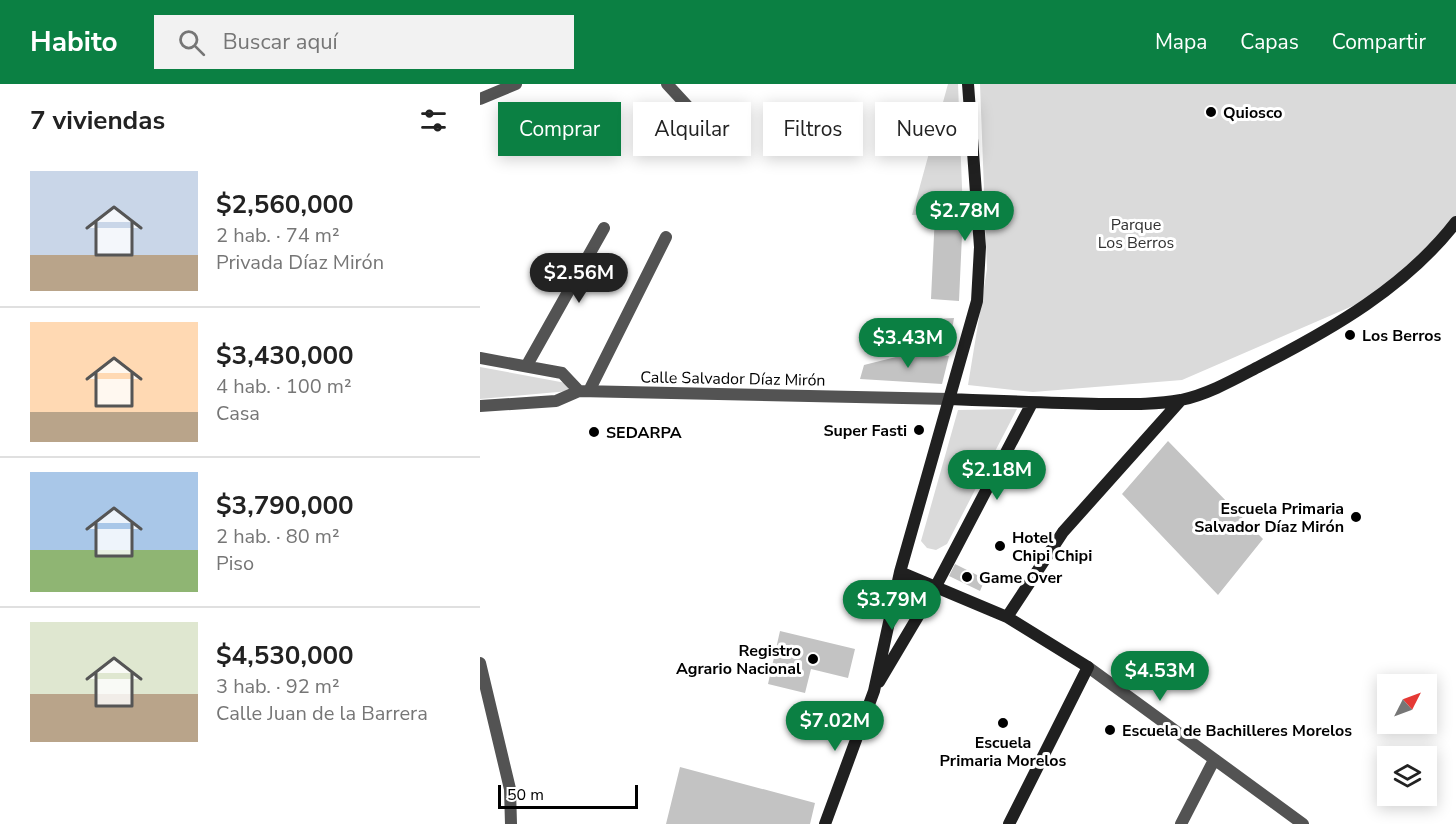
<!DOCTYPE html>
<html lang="es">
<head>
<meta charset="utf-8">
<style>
	body { margin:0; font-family:"Nunito Sans",sans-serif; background:#f2f2f2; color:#222; height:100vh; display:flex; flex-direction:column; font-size:22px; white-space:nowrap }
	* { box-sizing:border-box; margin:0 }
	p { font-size:20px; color:#767676 }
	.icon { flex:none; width:33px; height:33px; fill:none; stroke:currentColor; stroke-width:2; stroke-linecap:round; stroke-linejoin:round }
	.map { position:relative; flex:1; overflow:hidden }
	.drawer { display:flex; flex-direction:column; background:#fff; width:480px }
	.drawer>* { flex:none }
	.banner { position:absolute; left:18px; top:18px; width:570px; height:54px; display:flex; gap:12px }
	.needle { width:39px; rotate:48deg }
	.controls { position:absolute; left:897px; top:590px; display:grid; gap:12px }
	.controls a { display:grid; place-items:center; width:60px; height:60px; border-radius:0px; background:#fff; box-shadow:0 3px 15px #0003; font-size:30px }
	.scale { position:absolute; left:18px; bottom:15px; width:140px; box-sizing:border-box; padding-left:6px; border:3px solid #000; border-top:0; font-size:16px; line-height:21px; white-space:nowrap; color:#000; -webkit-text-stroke:4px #fff; paint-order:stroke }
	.price { position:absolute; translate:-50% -51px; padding:0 14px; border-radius:21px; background:#0b8043; color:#fff; font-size:20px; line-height:39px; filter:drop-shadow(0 2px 3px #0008) }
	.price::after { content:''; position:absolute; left:50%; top:36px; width:18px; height:14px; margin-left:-9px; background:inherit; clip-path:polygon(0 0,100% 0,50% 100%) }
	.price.selected { background:#222; color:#fff }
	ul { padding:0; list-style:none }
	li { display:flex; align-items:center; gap:18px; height:150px; padding:0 30px }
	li+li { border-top:2px solid #e0e0e0 }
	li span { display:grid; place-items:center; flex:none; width:168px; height:120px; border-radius:0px; color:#555 }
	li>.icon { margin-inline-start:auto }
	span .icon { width:72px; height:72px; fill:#fffc; stroke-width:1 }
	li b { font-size:26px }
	h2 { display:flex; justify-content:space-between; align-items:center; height:72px; padding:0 30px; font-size:26px }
	.chip { padding:0 21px; border-radius:0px; background:#fff; box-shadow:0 3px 15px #0003; font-size:21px; line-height:54px }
	.chip.selected { background:#0b8043; color:#fff }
	header { display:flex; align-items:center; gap:36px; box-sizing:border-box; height:84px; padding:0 30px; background:#0b8043; color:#fff }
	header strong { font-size:28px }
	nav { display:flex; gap:33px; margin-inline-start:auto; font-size:21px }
	.search { width:420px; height:54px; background:#f2f2f2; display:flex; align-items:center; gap:15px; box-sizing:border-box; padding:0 21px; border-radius:0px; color:#767676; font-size:22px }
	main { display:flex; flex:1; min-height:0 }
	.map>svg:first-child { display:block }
	.green { fill:#dadada }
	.building { fill:#c3c3c3 }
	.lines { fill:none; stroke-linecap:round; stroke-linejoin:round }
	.minor { stroke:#535353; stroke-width:12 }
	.secondary { stroke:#202020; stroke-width:12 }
	.poi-dot { fill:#000; stroke:#fff; stroke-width:2 }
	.labels { text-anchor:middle; stroke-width:6; stroke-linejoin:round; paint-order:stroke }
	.poi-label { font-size:16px; font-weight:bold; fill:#000; stroke:#fff; text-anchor:start }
	.park-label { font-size:16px; fill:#313131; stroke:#fff }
	.street-label { font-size:16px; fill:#000; stroke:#fff }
</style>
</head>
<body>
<header>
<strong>Habito</strong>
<div class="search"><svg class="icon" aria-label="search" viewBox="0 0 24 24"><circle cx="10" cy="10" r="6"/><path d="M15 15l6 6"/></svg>Buscar aquí</div>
<nav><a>Mapa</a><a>Capas</a><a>Compartir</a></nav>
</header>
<main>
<section class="drawer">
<h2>7 viviendas<svg class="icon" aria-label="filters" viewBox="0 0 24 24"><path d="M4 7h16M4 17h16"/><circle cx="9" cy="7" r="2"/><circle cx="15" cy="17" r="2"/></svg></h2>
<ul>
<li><span style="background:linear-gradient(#c9d6e8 70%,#b9a48a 0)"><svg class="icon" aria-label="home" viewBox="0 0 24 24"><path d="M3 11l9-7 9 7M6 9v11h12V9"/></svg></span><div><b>$2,560,000</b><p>2 hab. · 74 m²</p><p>Privada Díaz Mirón</p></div></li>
<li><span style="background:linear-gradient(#ffd9b3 75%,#b9a48a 0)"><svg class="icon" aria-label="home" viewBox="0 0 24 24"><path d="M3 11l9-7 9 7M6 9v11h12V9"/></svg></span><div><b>$3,430,000</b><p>4 hab. · 100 m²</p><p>Casa</p></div></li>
<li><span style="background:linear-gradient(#a9c7e8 65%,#8fb573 0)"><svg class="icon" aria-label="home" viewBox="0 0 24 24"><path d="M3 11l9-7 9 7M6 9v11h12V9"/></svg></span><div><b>$3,790,000</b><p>2 hab. · 80 m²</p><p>Piso</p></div></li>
<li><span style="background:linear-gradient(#dfe7d0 60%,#b9a48a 0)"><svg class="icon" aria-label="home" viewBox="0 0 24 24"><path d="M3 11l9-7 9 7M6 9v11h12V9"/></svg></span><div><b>$4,530,000</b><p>3 hab. · 92 m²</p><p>Calle Juan de la Barrera</p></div></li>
</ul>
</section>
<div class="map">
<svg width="976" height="740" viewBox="0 0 976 740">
	<rect width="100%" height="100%" fill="#fff"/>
	<path class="green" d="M 468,0 L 478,0 L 483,129 L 432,131 Z
		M 500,0 L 976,0 L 976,137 L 905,208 L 702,296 L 553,308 L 488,301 L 507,185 Z
		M 0,283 L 86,299 L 89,307 L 0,315 Z
		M 537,325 L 467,460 L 456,466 L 447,464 L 441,457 L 478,326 Z"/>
	<path class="building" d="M 483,129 L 479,217 L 451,215 L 455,130 Z
		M 474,234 L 470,258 L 447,257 L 451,235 Z
		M 432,269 L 469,272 L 462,300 L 380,295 L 384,281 Z
		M 688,357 L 783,455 L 738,511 L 642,410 Z
		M 475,480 L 505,495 L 500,507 L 469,492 Z
		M 300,547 L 375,565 L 368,594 L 331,585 L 325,609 L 288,600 Z
		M 200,683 L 335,719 L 330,740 L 186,740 Z"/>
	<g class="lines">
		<path class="minor" d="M 187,0 L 224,40
			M 0,15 L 36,0
			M 0,274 L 82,289 L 99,307
			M 47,281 L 124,144
			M 109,307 L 186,153
			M 0,322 L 76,317 L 99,307 L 470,315
			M 0,579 L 30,705 L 31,740
			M 608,583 L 823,740
			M 701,740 L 734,676"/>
		<path class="secondary" d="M 470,315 C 520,317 569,319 619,320 C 646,320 674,321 701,316 C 729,310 755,295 780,282 C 852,245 926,203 976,138
			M 420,488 L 527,533 L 608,583 L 529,740
			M 527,533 L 583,448 L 701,316
			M 399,598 L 456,502 L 552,319
			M 345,740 L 394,607 L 420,488 L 497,217 L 500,163 L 488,0"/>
	</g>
	<g class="poi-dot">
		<circle cx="731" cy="28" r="6"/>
		<circle cx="870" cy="251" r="6"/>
		<circle cx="439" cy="346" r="6"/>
		<circle cx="114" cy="348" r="6"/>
		<circle cx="876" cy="433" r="6"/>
		<circle cx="520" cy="462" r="6"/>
		<circle cx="487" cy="493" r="6"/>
		<circle cx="333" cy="575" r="6"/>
		<circle cx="523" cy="639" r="6"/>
		<circle cx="630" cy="646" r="6"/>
	</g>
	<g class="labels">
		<g class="poi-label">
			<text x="743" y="34">Quiosco</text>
			<text x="882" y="257">Los Berros</text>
			<text x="427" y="352" text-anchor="end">Super Fasti</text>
			<text x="126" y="354">SEDARPA</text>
			<text x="864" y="430" text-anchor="end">Escuela Primaria<tspan x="864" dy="18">Salvador Díaz Mirón</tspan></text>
			<text x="532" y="459">Hotel<tspan x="532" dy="18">Chipi Chipi</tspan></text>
			<text x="499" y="499">Game Over</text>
			<text x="321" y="572" text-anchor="end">Registro<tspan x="321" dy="18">Agrario Nacional</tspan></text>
			<text x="642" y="652">Escuela de Bachilleres Morelos</text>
			<text x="523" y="664" text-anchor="middle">Escuela<tspan x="523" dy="18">Primaria Morelos</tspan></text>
		</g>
		<g class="park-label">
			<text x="656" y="146">Parque<tspan x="656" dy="18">Los Berros</tspan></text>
		</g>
		<g class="street-label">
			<text transform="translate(253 294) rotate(1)" y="6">Calle Salvador Díaz Mirón</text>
		</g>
	</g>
</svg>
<div class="controls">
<a><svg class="needle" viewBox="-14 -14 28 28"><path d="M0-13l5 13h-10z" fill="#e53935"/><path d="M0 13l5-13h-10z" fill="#767676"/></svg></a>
<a><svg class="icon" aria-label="layers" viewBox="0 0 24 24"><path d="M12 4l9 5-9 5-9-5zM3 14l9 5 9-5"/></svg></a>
</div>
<div class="scale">50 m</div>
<b class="price" style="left:485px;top:158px">$2.78M</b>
<b class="price selected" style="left:99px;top:220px">$2.56M</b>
<b class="price" style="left:428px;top:285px">$3.43M</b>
<b class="price" style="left:517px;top:417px">$2.18M</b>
<b class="price" style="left:412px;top:547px">$3.79M</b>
<b class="price" style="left:680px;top:618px">$4.53M</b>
<b class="price" style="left:355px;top:668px">$7.02M</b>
<div class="banner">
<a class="chip selected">Comprar</a>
<a class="chip">Alquilar</a>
<a class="chip">Filtros</a>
<a class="chip">Nuevo</a>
</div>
</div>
</main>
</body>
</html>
